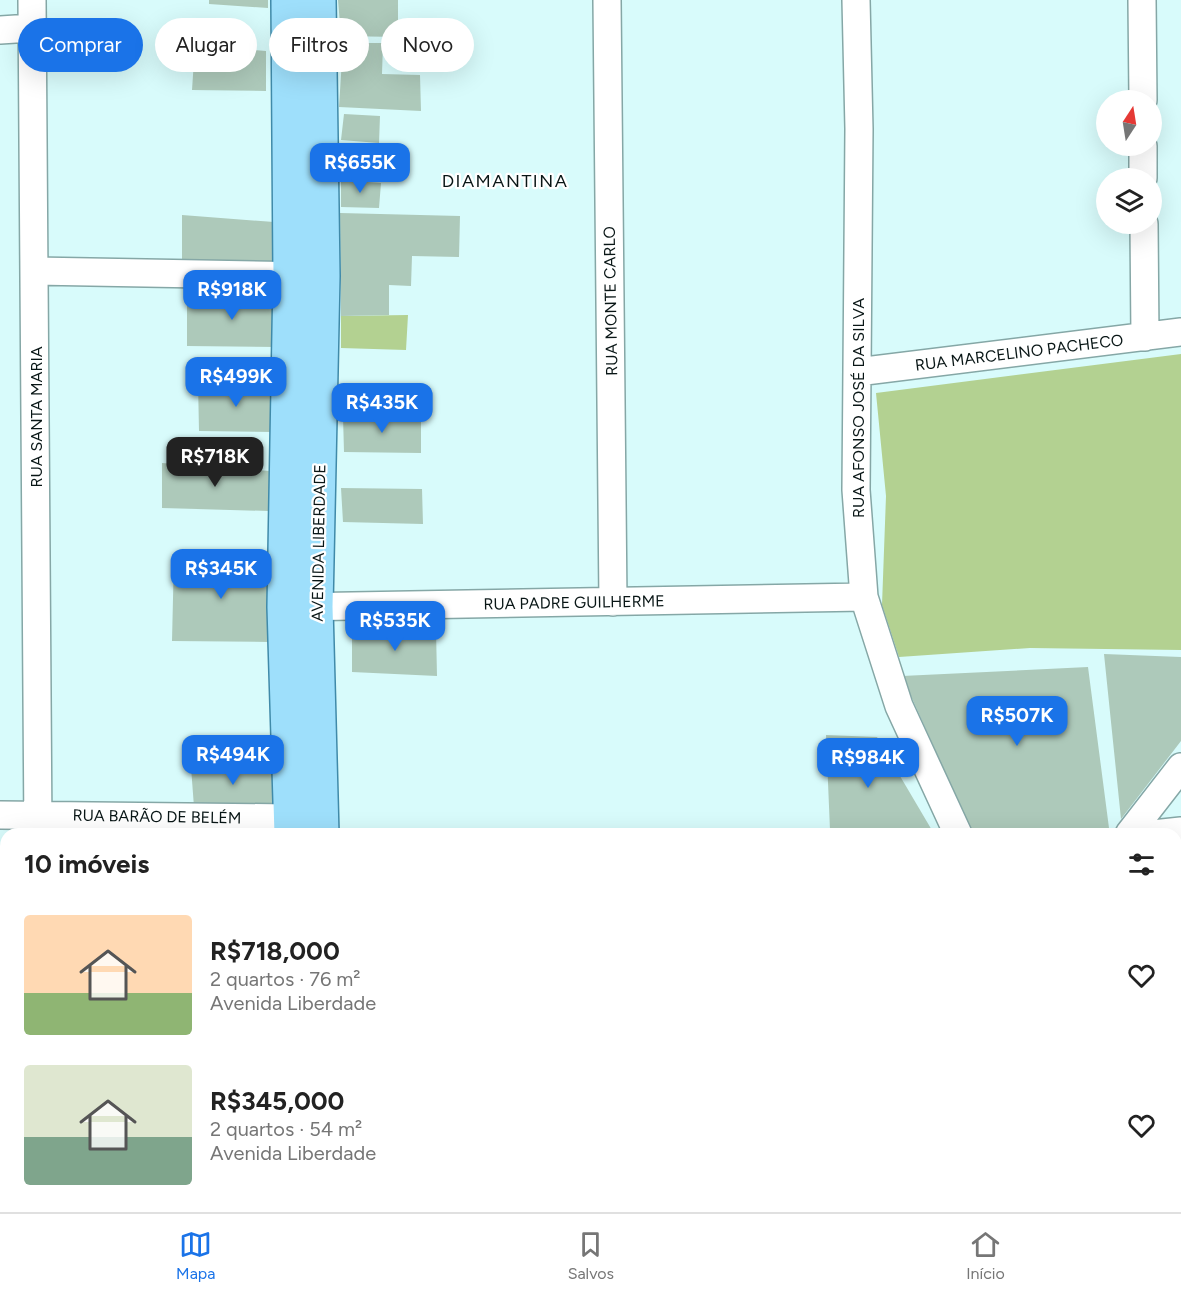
<!DOCTYPE html>
<html lang="pt">
<head>
<meta charset="utf-8">
<style>
	body { margin:0; font-family:Figtree,sans-serif; background:#f2f2f2; color:#222; height:100vh; display:flex; flex-direction:column; font-size:22px; white-space:nowrap }
	* { box-sizing:border-box; margin:0 }
	p { font-size:20px; color:#767676 }
	.icon { flex:none; width:33px; height:33px; fill:none; stroke:currentColor; stroke-width:2; stroke-linecap:round; stroke-linejoin:round }
	.map { position:relative; flex:1; overflow:hidden }
	.drawer { position:absolute; left:0px; top:828px; width:1182px; height:384px; display:flex; flex-direction:column; background:#fff; border-radius:18px 18px 0 0; box-shadow:0 6px 24px #0002 }
	.drawer>* { flex:none }
	.guide { position:absolute; left:18px; top:18px; width:600px; height:54px; display:flex; gap:12px }
	.needle { width:39px; rotate:12deg }
	.tools { position:absolute; left:1096px; top:90px; display:grid; gap:12px }
	.tools a { display:grid; place-items:center; width:66px; height:66px; border-radius:50%; background:#fff; box-shadow:0 6px 24px #0002; font-size:30px }
	.price { position:absolute; translate:-50% -51px; padding:0 14px; border-radius:12px; background:#1a73e8; color:#fff; font-size:20px; line-height:39px; filter:drop-shadow(0 2px 3px #0008) }
	.price::after { content:''; position:absolute; left:50%; top:36px; width:18px; height:14px; margin-left:-9px; background:inherit; clip-path:polygon(0 0,100% 0,50% 100%) }
	.price.current { background:#222; color:#fff }
	ul { padding:0; list-style:none }
	li { display:flex; align-items:center; gap:18px; height:150px; padding:0 24px }
	li span { display:grid; place-items:center; flex:none; width:168px; height:120px; border-radius:6px; color:#555 }
	li>.icon { margin-inline-start:auto }
	span .icon { width:72px; height:72px; fill:#fffc; stroke-width:1 }
	li b { font-size:26px }
	h2 { display:flex; justify-content:space-between; align-items:center; height:72px; padding:0 24px; font-size:26px }
	.pill { padding:0 21px; border-radius:27px; background:#fff; box-shadow:0 6px 24px #0002; font-size:21px; line-height:54px }
	.pill.current { background:#1a73e8; color:#fff }
	.dock { display:flex; justify-content:space-around; align-items:center; height:84px; border-top:2px solid #e0e0e0; background:#fff; font-size:16px; color:#767676 }
	.dock a { display:grid; justify-items:center; gap:3px }
	.dock .current { color:#1a73e8 }
	.map>svg:first-child { display:block }
	.green { fill:#b3d191 }
	.building { fill:#adc9ba }
	.lines { fill:none; stroke-linecap:round; stroke-linejoin:round }
	.minor-casing { stroke:#85a7a6; stroke-width:30 }
	.major-casing { stroke:#408aa9; stroke-width:36 }
	.minor { stroke:#fff; stroke-width:27 }
	.major { stroke:#9edffb; stroke-width:33 }
	.labels { text-anchor:middle; stroke-width:4.5; stroke-linejoin:round; paint-order:stroke }
	.street-label { font-size:16px; fill:#091616; stroke:#fff }
	.neighbourhood-label { font-size:18px; letter-spacing:1.5px; fill:#091616; stroke:#fff }
</style>
</head>
<body>
<div class="map">
<svg width="1181" height="1212" viewBox="0 0 1181 1212">
	<rect width="100%" height="100%" fill="#d8fbfb"/>
	<path class="green" d="M 408,315 L 406,350 L 341,348 L 341,316 Z
		M 1181,354 L 1181,650 L 1030,648 L 899,657 L 882,605 L 886,496 L 876,393 Z"/>
	<path class="building" d="M 209,0 L 268,0 L 268,8 L 209,4 Z
		M 338,0 L 398,0 L 398,37 L 341,36 Z
		M 343,43 L 383,43 L 382,74 L 420,75 L 421,111 L 339,107 Z
		M 195,45 L 266,51 L 266,91 L 192,90 Z
		M 344,114 L 380,116 L 379,143 L 341,140 Z
		M 343,150 L 379,152 L 378,174 L 341,172 Z
		M 341,180 L 381,183 L 379,208 L 341,207 Z
		M 340,213 L 460,216 L 459,257 L 412,256 L 411,286 L 389,285 L 389,315 L 341,316 Z
		M 182,215 L 274,222 L 273,261 L 182,260 Z
		M 273,294 L 277,347 L 187,346 L 187,297 Z
		M 198,382 L 275,387 L 273,432 L 199,431 Z
		M 343,416 L 421,416 L 421,453 L 344,452 Z
		M 162,463 L 270,471 L 269,511 L 162,508 Z
		M 341,488 L 422,489 L 423,524 L 343,522 Z
		M 174,556 L 269,562 L 270,642 L 172,641 Z
		M 352,629 L 436,630 L 437,676 L 352,672 Z
		M 1104,654 L 1181,657 L 1181,741 L 1121,819 Z
		M 1088,667 L 1109,828 L 972,832 L 902,676 Z
		M 826,735 L 877,737 L 933,832 L 830,830 Z
		M 274,765 L 274,806 L 194,807 L 191,767 Z
		M 1007,1206 L 1108,1206 L 1108,1212 L 1007,1212 Z"/>
	<g class="lines">
		<defs>
			<path id="minor" d="M 32,0 L 38,834
				M 607,0 L 613,602
				M 856,0 L 859,129 L 856,490 L 864,597 L 899,706 L 958,834
				M 1142,0 L 1143,100
				M 0,30 L 31,28
				M 1143,146 L 1143,178
				M 1144,224 L 1145,337
				M 35,271 L 310,276
				M 857,372 L 1181,332
				M 295,607 L 864,597
				M 0,815 L 291,818 L 306,831
				M 1129,834 L 1181,767
				M 1153,834 L 1181,831
				M 1176,1115 L 1181,1114
				M 48,1206 L 48,1212
				M 1133,1206 L 1133,1212
				M 321,1212 L 385,1206"/>
			<path id="major" d="M 288,0 L 290,277 L 284,607 L 291,834
				M 319,0 L 323,276 L 316,607 L 322,834
				M 297,1206 L 297,1212
				M 326,1206 L 326,1212"/>
		</defs>
		<use href="#minor" class="minor-casing"/>
		<use href="#major" class="major-casing"/>
		<use href="#minor" class="minor"/>
		<use href="#major" class="major"/>
	</g>
	<g class="labels">
		<g class="street-label">
			<text transform="translate(610 301) rotate(-91)" y="6">RUA MONTE CARLO</text>
			<text transform="translate(1019 352) rotate(-7)" y="6">RUA MARCELINO PACHECO</text>
			<text transform="translate(858 408) rotate(-90)" y="6">RUA AFONSO JOSÉ DA SILVA</text>
			<text transform="translate(36 417) rotate(-90)" y="6">RUA SANTA MARIA</text>
			<text transform="translate(318 543) rotate(-89)" y="6">AVENIDA LIBERDADE</text>
			<text transform="translate(574 602) rotate(-1)" y="6">RUA PADRE GUILHERME</text>
			<text transform="translate(157 816) rotate(1)" y="6">RUA BARÃO DE BELÉM</text>
		</g>
		<g class="neighbourhood-label">
			<text x="505" y="187">DIAMANTINA</text>
		</g>
	</g>
</svg>
<div class="tools">
<a><svg class="needle" viewBox="-14 -14 28 28"><path d="M0-13l5 13h-10z" fill="#e53935"/><path d="M0 13l5-13h-10z" fill="#767676"/></svg></a>
<a><svg class="icon" aria-label="layers" viewBox="0 0 24 24"><path d="M12 4l9 5-9 5-9-5zM3 14l9 5 9-5"/></svg></a>
</div>
<b class="price" style="left:360px;top:194px">R$655K</b>
<b class="price" style="left:232px;top:321px">R$918K</b>
<b class="price" style="left:236px;top:408px">R$499K</b>
<b class="price" style="left:382px;top:434px">R$435K</b>
<b class="price current" style="left:215px;top:488px">R$718K</b>
<b class="price" style="left:221px;top:600px">R$345K</b>
<b class="price" style="left:395px;top:652px">R$535K</b>
<b class="price" style="left:1017px;top:747px">R$507K</b>
<b class="price" style="left:233px;top:786px">R$494K</b>
<b class="price" style="left:868px;top:789px">R$984K</b>
<div class="guide">
<a class="pill current">Comprar</a>
<a class="pill">Alugar</a>
<a class="pill">Filtros</a>
<a class="pill">Novo</a>
</div>
<section class="drawer">
<h2>10 imóveis<svg class="icon" aria-label="filters" viewBox="0 0 24 24"><path d="M4 7h16M4 17h16"/><circle cx="9" cy="7" r="2"/><circle cx="15" cy="17" r="2"/></svg></h2>
<ul>
<li><span style="background:linear-gradient(#ffd9b3 65%,#8fb573 0)"><svg class="icon" aria-label="home" viewBox="0 0 24 24"><path d="M3 11l9-7 9 7M6 9v11h12V9"/></svg></span><div><b>R$718,000</b><p>2 quartos · 76 m²</p><p>Avenida Liberdade</p></div><svg class="icon" aria-label="heart" viewBox="0 0 24 24"><path d="M12 20l-8-8c-3-5 5-10 8-4 3-6 11-1 8 4z"/></svg></li>
<li><span style="background:linear-gradient(#dfe7d0 60%,#7fa58c 0)"><svg class="icon" aria-label="home" viewBox="0 0 24 24"><path d="M3 11l9-7 9 7M6 9v11h12V9"/></svg></span><div><b>R$345,000</b><p>2 quartos · 54 m²</p><p>Avenida Liberdade</p></div><svg class="icon" aria-label="heart" viewBox="0 0 24 24"><path d="M12 20l-8-8c-3-5 5-10 8-4 3-6 11-1 8 4z"/></svg></li>
</ul>
</section>
</div>
<nav class="dock">
<a class="current"><svg class="icon" aria-label="map" viewBox="0 0 24 24"><path d="M3 6l6-2 6 2 6-2v14l-6 2-6-2-6 2zM9 4v14M15 6v14"/></svg>Mapa</a>
<a><svg class="icon" aria-label="saved" viewBox="0 0 24 24"><path d="M7 4h10v16l-5-4-5 4z"/></svg>Salvos</a>
<a><svg class="icon" aria-label="home" viewBox="0 0 24 24"><path d="M3 11l9-7 9 7M6 9v11h12V9"/></svg>Início</a>
</nav>
</body>
</html>
